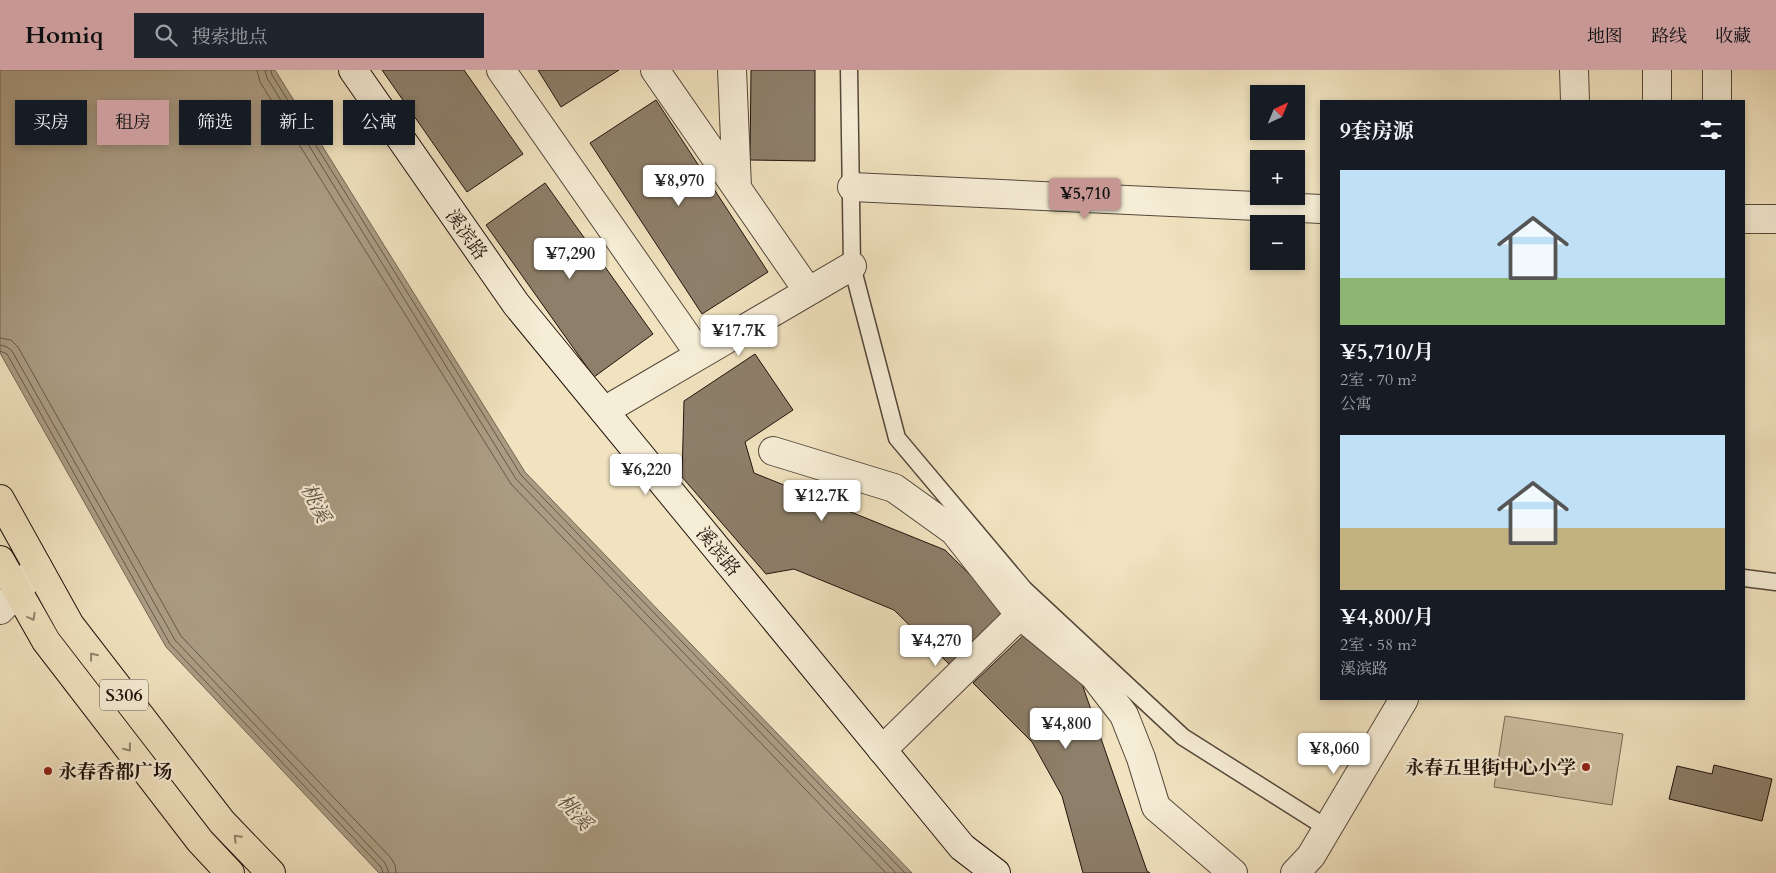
<!DOCTYPE html>
<html lang="zh">
<head>
<meta charset="utf-8">
<style>
	body { margin:0; font-family:Cardo,"Noto Serif SC",serif; background:#20242c; color:#f1f3f6; height:100vh; display:flex; flex-direction:column; font-size:19px; white-space:nowrap }
	* { box-sizing:border-box; margin:0 }
	p { font-size:16px; color:#9ea1a6 }
	.icon { flex:none; width:28px; height:28px; fill:none; stroke:currentColor; stroke-width:2; stroke-linecap:round; stroke-linejoin:round }
	.map { position:relative; flex:1; overflow:hidden }
	.details { position:absolute; left:1320px; top:30px; width:425px; height:600px; display:flex; flex-direction:column; background:#171b24; border-radius:0px; box-shadow:0 2px 8px #0003 }
	.details>* { flex:none }
	.guide { position:absolute; left:15px; top:30px; width:475px; height:45px; display:flex; gap:10px }
	.needle { width:32px; rotate:44deg }
	.fabs { position:absolute; left:1250px; top:15px; display:grid; gap:10px }
	.fabs a { display:grid; place-items:center; width:55px; height:55px; border-radius:0px; background:#171b24; box-shadow:0 2px 8px #0003; font-size:25px }
	.price { position:absolute; translate:-50% -42px; padding:0 11px; border-radius:5px; background:#fff; color:#222; font-size:16px; line-height:32px; filter:drop-shadow(0 1px 2px #0008) }
	.price::after { content:''; position:absolute; left:50%; top:30px; width:15px; height:11px; margin-left:-8px; background:inherit; clip-path:polygon(0 0,100% 0,50% 100%) }
	.price.selected { background:#c59692; color:#111 }
	ul { padding:0; list-style:none }
	li { display:grid; align-content:center; gap:10px; height:265px; padding:0 20px }
	li span { display:grid; place-items:center; height:155px; border-radius:0px; color:#555 }
	li>.icon { margin-inline-start:auto }
	span .icon { width:90px; height:90px; fill:#fffc; stroke-width:1 }
	li b { font-size:21px }
	h2 { display:flex; justify-content:space-between; align-items:center; height:60px; padding:0 20px; font-size:21px }
	.pill { padding:0 18px; border-radius:0px; background:#171b24; box-shadow:0 2px 8px #0003; font-size:18px; line-height:45px }
	.pill.selected { background:#c59692; color:#111 }
	header { display:flex; align-items:center; gap:30px; box-sizing:border-box; height:70px; padding:0 25px; background:#c59692; color:#111 }
	header strong { font-size:24px }
	nav { display:flex; gap:28px; margin-inline-start:auto; font-size:18px }
	.search { width:350px; height:45px; background:#20242c; display:flex; align-items:center; gap:12px; box-sizing:border-box; padding:0 18px; border-radius:0px; color:#9ea1a6; font-size:19px }
	.map>svg:first-child { display:block }
	.green { fill:#cec0a2; stroke:#786a58 }
	.water { fill:#aa9c83; stroke:#736554 }
	.lines { fill:none; stroke-linecap:round; stroke-linejoin:round }
	.shore { stroke:#665848; stroke-width:1 }
	.building { fill:#8d7f6a; stroke:#21130d }
	.service-casing { stroke:#55473a; stroke-width:19 }
	.minor-casing { stroke:#55473a; stroke-width:30 }
	.tertiary-casing { stroke:#55473a; stroke-width:30 }
	.secondary-casing { stroke:#21130d; stroke-width:30 }
	.primary-casing { stroke:#21130d; stroke-width:30 }
	.service { stroke:#f6edd6; stroke-width:16 }
	.minor { stroke:#f6edd6; stroke-width:28 }
	.tertiary { stroke:#f6edd6; stroke-width:28 }
	.secondary { stroke:#f6edd6; stroke-width:28 }
	.primary { stroke:#f1e3c0; stroke-width:28 }
	.oneway { stroke:#93856f }
	.poi-dot { fill:#8f2418; stroke:#f6edd6; stroke-width:2 }
	.labels { text-anchor:middle; stroke-width:4.5; stroke-linejoin:round; paint-order:stroke }
	.shield { fill:#f6edd6; stroke:#615449; stroke-width:1 }
	.shield-label { font-size:18px; font-weight:bold; fill:#21130d }
	.street-label { font-size:19px; fill:#21130d; stroke:#f6edd6 }
	.poi-label { font-size:19px; font-weight:bold; fill:#21130d; stroke:#f6edd6; text-anchor:end }
	.water-label { font-size:20px; font-style:italic; fill:#5f5142; stroke:#f6edd6 }
</style>
</head>
<body>
<header>
<strong>Homiq</strong>
<div class="search"><svg class="icon" aria-label="search" viewBox="0 0 24 24"><circle cx="10" cy="10" r="6"/><path d="M15 15l6 6"/></svg>搜索地点</div>
<nav><a>地图</a><a>路线</a><a>收藏</a></nav>
</header>
<div class="map">
<svg width="1776" height="803" viewBox="0 0 1776 803">
	<rect width="100%" height="100%" fill="#f1e3c0"/>
	<filter id="stains"><feTurbulence type="fractalNoise" baseFrequency=".004" numOctaves="4"/><feColorMatrix values="0 0 0 0 .2 0 0 0 0 .09 0 0 0 0 .02 0 0 0 .5 -.17"/></filter>
	<radialGradient id="worn" r=".72"><stop offset=".6" stop-color="#630" stop-opacity="0"/><stop offset="1" stop-color="#630" stop-opacity=".3"/></radialGradient>
	<path class="green" d="M 1505,646 L 1623,664 L 1612,735 L 1494,717 Z"/>
	<path class="water" d="M 0,0 L 275,0 L 525,402 L 912,803 L 379,803 L 166,577 L 0,283 Z"/>
	<g class="lines">
		<path class="shore" d="M 257,0 L 260,12 L 511,414 L 886,803
			M 265,0 L 267,8 L 516,409 L 896,803
			M 271,0 L 272,5 L 521,405 L 905,803
			M 0,268 L 11,270 L 18,277 L 181,566 L 391,788 L 395,795 L 396,803
			M 0,275 L 7,277 L 12,281 L 175,570 L 385,793 L 389,803
			M 0,281 L 7,284 L 170,574 L 381,797 L 383,803"/>
	</g>
	<path class="building" d="M 382,0 L 464,0 L 523,84 L 467,122 Z
		M 538,0 L 619,0 L 561,37 Z
		M 751,0 L 815,0 L 815,91 L 750,90 Z
		M 656,30 L 768,202 L 702,244 L 590,73 Z
		M 545,113 L 653,264 L 594,307 L 486,155 Z
		M 755,284 L 793,340 L 745,372 L 754,403 L 945,480 L 1009,543 L 954,599 L 894,540 L 794,499 L 766,504 L 682,407 L 684,331 Z
		M 1030,559 L 1081,611 L 1147,801 L 1150,803 L 1083,803 L 1062,726 L 1032,672 L 973,613 Z
		M 1714,695 L 1772,709 L 1762,751 L 1669,729 L 1677,696 L 1712,704 Z"/>
	<g class="lines">
		<defs>
			<path id="service" d="M 849,0 L 852,196 L 897,368 L 1024,519 L 1183,667 L 1327,758
				M 1744,508 L 1776,512"/>
			<path id="minor" d="M 501,0 L 700,285
				M 655,0 L 808,221
				M 732,0 L 737,117
				M 1574,0 L 1575,31
				M 1657,0 L 1657,31
				M 1717,0 L 1717,31
				M 852,117 L 1321,139
				M 1744,149 L 1776,149
				M 604,341 L 852,196
				M 773,381 L 894,418 L 954,461 L 1020,545 L 1094,606 L 1124,645 L 1141,688 L 1156,737 L 1233,803
				M 882,680 L 1020,545
				M 1295,803 L 1311,786 L 1404,629"/>
			<path id="tertiary" d="M 0,540 L 18,521 L 37,496"/>
			<path id="secondary" d="M 353,0 L 516,234 L 962,777 L 996,803"/>
			<path id="primary" d="M 0,429 L 70,555 L 222,752 L 271,803
				M 0,490 L 46,571 L 200,771 L 230,803"/>
		</defs>
		<use href="#service" class="service-casing"/>
		<use href="#minor" class="minor-casing"/>
		<use href="#tertiary" class="tertiary-casing"/>
		<use href="#secondary" class="secondary-casing"/>
		<use href="#primary" class="primary-casing"/>
		<use href="#service" class="service"/>
		<use href="#minor" class="minor"/>
		<use href="#tertiary" class="tertiary"/>
		<use href="#secondary" class="secondary"/>
		<use href="#primary" class="primary"/>
	</g>
	<defs><path id="oneway-chevron" d="M-2-3.5L2.5 0L-2 3.5" fill="none" stroke-width="1.6" stroke-linecap="round" stroke-linejoin="round" transform="scale(1.25)"/></defs>
	<g class="oneway">
		<use href="#oneway-chevron" transform="translate(32 547) rotate(61)"/>
		<use href="#oneway-chevron" transform="translate(93 586) rotate(-128)"/>
		<use href="#oneway-chevron" transform="translate(128 678) rotate(52)"/>
		<use href="#oneway-chevron" transform="translate(237 768) rotate(-134)"/>
	</g>
	<g class="poi-dot">
		<circle cx="1586" cy="697" r="5"/>
		<circle cx="48" cy="701" r="5"/>
	</g>
	<g class="labels">
		<rect class="shield" x="100" y="609.5" width="48" height="31" rx="4"/>
		<g class="shield-label">
			<text x="124" y="631">S306</text>
		</g>
		<g class="street-label">
			<text transform="translate(467 164) rotate(55)" y="7">溪滨路</text>
			<text transform="translate(719 481) rotate(51)" y="7">溪滨路</text>
		</g>
		<g class="poi-label">
			<text x="1576" y="704">永春五里街中心小学</text>
			<text x="58" y="708" text-anchor="start">永春香都广场</text>
		</g>
		<g class="water-label">
			<text transform="translate(316 433) rotate(63)" y="7">桃溪</text>
			<text transform="translate(575 742) rotate(48)" y="7">桃溪</text>
		</g>
	</g>
	<rect width="100%" height="100%" filter="url(#stains)"/>
	<rect width="100%" height="100%" fill="url(#worn)"/>
</svg>
<div class="fabs">
<a><svg class="needle" viewBox="-14 -14 28 28"><path d="M0-13l5 13h-10z" fill="#e53935"/><path d="M0 13l5-13h-10z" fill="#9ea1a6"/></svg></a>
<a>+</a>
<a>−</a>
</div>
<b class="price" style="left:679px;top:137px">¥8,970</b>
<b class="price selected" style="left:1085px;top:150px">¥5,710</b>
<b class="price" style="left:570px;top:210px">¥7,290</b>
<b class="price" style="left:739px;top:287px">¥17.7K</b>
<b class="price" style="left:646px;top:426px">¥6,220</b>
<b class="price" style="left:822px;top:452px">¥12.7K</b>
<b class="price" style="left:936px;top:597px">¥4,270</b>
<b class="price" style="left:1066px;top:680px">¥4,800</b>
<b class="price" style="left:1334px;top:705px">¥8,060</b>
<div class="guide">
<a class="pill">买房</a>
<a class="pill selected">租房</a>
<a class="pill">筛选</a>
<a class="pill">新上</a>
<a class="pill">公寓</a>
</div>
<section class="details">
<h2>9套房源<svg class="icon" aria-label="filters" viewBox="0 0 24 24"><path d="M4 7h16M4 17h16"/><circle cx="9" cy="7" r="2"/><circle cx="15" cy="17" r="2"/></svg></h2>
<ul>
<li><span style="background:linear-gradient(#bfe0f5 70%,#8fb573 0)"><svg class="icon" aria-label="home" viewBox="0 0 24 24"><path d="M3 11l9-7 9 7M6 9v11h12V9"/></svg></span><div><b>¥5,710/月</b><p>2室 · 70 m²</p><p>公寓</p></div></li>
<li><span style="background:linear-gradient(#bfe0f5 60%,#c2b280 0)"><svg class="icon" aria-label="home" viewBox="0 0 24 24"><path d="M3 11l9-7 9 7M6 9v11h12V9"/></svg></span><div><b>¥4,800/月</b><p>2室 · 58 m²</p><p>溪滨路</p></div></li>
</ul>
</section>
</div>
</body>
</html>
